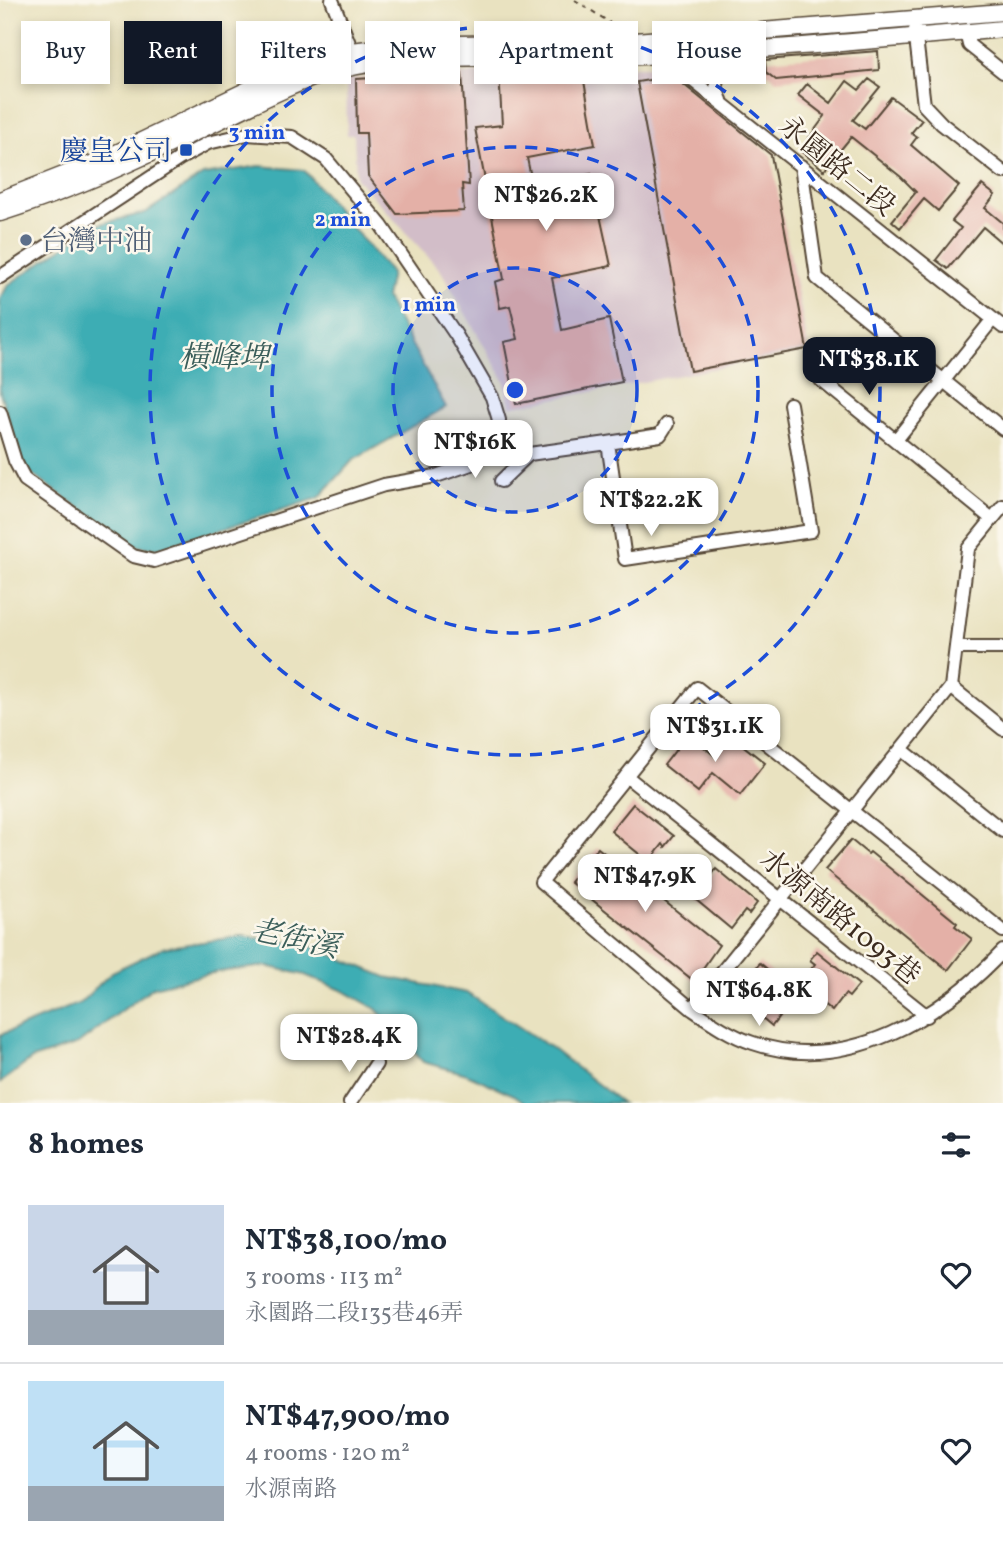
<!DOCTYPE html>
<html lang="en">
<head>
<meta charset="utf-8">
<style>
	body { margin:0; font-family:Vollkorn,"Noto Serif TC",serif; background:#f6f6f7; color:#1f2937; height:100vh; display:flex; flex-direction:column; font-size:26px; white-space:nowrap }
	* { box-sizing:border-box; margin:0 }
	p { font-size:23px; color:#747a83 }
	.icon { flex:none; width:38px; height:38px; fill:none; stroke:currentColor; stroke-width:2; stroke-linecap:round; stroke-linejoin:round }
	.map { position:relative; height:1103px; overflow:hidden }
	.side { display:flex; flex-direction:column; background:#fff; flex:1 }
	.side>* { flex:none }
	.guide { position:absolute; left:21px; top:21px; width:962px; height:63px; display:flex; gap:14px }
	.price { position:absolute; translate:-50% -60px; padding:0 16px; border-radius:14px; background:#fff; color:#222; font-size:23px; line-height:46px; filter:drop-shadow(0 2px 4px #0008) }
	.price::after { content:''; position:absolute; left:50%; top:42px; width:21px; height:16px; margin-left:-10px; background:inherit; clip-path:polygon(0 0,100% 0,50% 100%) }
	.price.current { background:#111827; color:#fff }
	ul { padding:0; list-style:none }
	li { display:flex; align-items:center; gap:21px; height:175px; padding:0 28px }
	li+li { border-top:2px solid #e0e1e3 }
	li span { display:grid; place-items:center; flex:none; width:196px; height:140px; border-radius:0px; color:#555 }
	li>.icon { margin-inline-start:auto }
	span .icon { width:84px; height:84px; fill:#fffc; stroke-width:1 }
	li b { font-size:30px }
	h2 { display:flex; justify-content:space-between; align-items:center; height:84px; padding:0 28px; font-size:30px }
	.pill { padding:0 24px; border-radius:0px; background:#fff; box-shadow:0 4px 10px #0003; font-size:24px; line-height:63px }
	.pill.current { background:#111827; color:#fff }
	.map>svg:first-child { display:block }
	.industrial { fill:#d2bdc8 }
	.water { fill:#3cadb4; stroke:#3c6c69; stroke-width:2 }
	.building { fill:#e4b0a7 }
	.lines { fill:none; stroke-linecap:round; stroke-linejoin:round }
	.minor-casing { stroke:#554636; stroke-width:16 }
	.major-casing { stroke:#554636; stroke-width:19 }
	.path { stroke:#554636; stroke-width:2; stroke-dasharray:5 5; stroke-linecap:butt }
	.minor { stroke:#fff; stroke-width:12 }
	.major { stroke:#fff; stroke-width:16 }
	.ring { fill:none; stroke:#1d4ed8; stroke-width:3.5; stroke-dasharray:12 9 }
	.transit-dot { fill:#1a4fb4; stroke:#fbf7ec; stroke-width:2.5 }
	.service-dot { fill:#5c6f8a; stroke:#fbf7ec; stroke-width:2.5 }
	.labels { text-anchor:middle; stroke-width:5; stroke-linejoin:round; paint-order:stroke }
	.transit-label { font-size:28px; fill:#164399; stroke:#fbf7ec; text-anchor:end }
	.street-label { font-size:28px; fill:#3b2a1e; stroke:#fbf7ec }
	.service-label { font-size:28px; fill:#4e5e75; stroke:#fbf7ec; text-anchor:start }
	.water-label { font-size:30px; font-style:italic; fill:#3b5e5a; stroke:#fbf7ec }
	.centre { fill:#1d4ed8; stroke:#fbf7ec; stroke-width:3.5 }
	.ring-label { font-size:21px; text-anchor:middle; font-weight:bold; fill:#1d4ed8; stroke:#fbf7ec; stroke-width:5; stroke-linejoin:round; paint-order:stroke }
</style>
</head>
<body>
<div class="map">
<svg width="1003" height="1103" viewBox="0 0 1003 1103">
	<rect width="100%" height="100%" fill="#fbf7ec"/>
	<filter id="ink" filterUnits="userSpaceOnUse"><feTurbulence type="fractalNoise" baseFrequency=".0143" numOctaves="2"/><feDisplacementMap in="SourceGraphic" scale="14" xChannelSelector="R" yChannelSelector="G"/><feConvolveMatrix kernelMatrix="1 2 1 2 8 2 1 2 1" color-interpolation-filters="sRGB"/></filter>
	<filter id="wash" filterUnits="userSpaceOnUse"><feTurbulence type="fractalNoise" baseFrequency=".00686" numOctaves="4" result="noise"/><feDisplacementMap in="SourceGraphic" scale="28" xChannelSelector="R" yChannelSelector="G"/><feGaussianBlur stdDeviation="1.57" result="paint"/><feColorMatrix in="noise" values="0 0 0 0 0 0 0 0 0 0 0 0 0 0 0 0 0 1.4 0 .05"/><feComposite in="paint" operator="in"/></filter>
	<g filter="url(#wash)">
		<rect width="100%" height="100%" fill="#e9e2c0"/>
		<path class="industrial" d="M 652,66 L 771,157 L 809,351 L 510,407 L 505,382 L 441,271 L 356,178 L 354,135 L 347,135 L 346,79 Z"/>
		<path class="water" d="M 259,166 L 304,170 L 391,273 L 386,298 L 446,407 L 352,461 L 319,498 L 158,549 L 134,546 L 24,469 L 0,392 L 0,299 L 8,285 L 96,225 L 145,213 L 203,175 Z
			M 243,936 L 308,945 L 386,977 L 467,993 L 550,1047 L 622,1103 L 526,1103 L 514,1095 L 467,1074 L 423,1062 L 376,1009 L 344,991 L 305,975 L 266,966 L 217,972 L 153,987 L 78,1044 L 32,1059 L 0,1083 L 0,1035 L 80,1003 L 112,972 L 162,948 Z"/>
		<g id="blocks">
			<path class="building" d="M 878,51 L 879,70 L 776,80 L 766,72 L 765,60 Z
				M 537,69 L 582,69 L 595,145 L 527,158 L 533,187 L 591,174 L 611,266 L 552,278 L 562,330 L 609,319 L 622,382 L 516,404 L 504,342 L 518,339 L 510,306 L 500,308 L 495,282 L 504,279 L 475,128 L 502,125 L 499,71 Z
				M 462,73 L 469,185 L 462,184 L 464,211 L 397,214 L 368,176 L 366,133 L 357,133 L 356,79 Z
				M 673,76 L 771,155 L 807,349 L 690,371 L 637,82 Z
				M 869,79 L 880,87 L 853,120 L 865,129 L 891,97 L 922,120 L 911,133 L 917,137 L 911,145 L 959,186 L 938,211 L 924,199 L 900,228 L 892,221 L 916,192 L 901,177 L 851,137 L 824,170 L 800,150 L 825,116 L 798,95 L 807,84 L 831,103 L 847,81 L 859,90 Z
				M 982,185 L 995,195 L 985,208 L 1003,223 L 1003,244 L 983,227 L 948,269 L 936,260 L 961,228 L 952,221 Z
				M 688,734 L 715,756 L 731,736 L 765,763 L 740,795 L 713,773 L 698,792 L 664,765 Z
				M 633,804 L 674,836 L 665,847 L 663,844 L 649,862 L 611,831 Z
				M 851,840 L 868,854 L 870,852 L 957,923 L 955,926 L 972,939 L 948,970 L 825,870 Z
				M 598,848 L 719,945 L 694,981 L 570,882 Z
				M 716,869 L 757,903 L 749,914 L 745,911 L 731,929 L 695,899 Z
				M 817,951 L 859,985 L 849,997 L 845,994 L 832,1011 L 822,1003 L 820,1005 L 798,986 L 815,964 L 810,960 Z
				M 760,963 L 794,991 L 779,1009 L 783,1012 L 772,1026 L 731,992 L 741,979 L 744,982 Z"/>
		</g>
	</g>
	<g filter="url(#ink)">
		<use href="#blocks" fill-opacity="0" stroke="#554636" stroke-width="2"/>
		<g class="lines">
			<defs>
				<path id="minor" d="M 332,0 L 352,51
					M 915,30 L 924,105 L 942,124 L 1003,172
					M 966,32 L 969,45 L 1003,72
					M 657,52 L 1003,327
					M 721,100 C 711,81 717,63 734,51
					M 801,166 L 817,278 L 1003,429
					M 0,277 L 179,159 L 208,143 L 247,134 L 292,137 L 326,159 L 381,225 L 456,335 L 492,397 L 499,420 L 492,443 L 474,463 L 436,476 L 384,485 L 154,561 L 133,556 L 25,480 L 15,461 L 0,412
					M 821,380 L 992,519
					M 667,424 L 660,435 L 608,443 L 625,559 L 811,531 L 790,404
					M 896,440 L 993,319
					M 501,481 L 529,454 L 608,443
					M 956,648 L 1003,648
					M 951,687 L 1003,729
					M 901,749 L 1003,831
					M 626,776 L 927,1016
					M 1003,931 L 697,688 L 541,882 L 692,1009 C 711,1022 731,1036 753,1043 C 847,1075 941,1017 1003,951
					M 692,1009 L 951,687 L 968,549 L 1003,506
					M 350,1103 L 376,1064"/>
				<path id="major" d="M 0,200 L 102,160 L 256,86 L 315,61 L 352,51 L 399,45 L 635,41 L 1003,12
					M 0,213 C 74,190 144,157 214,123 C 253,105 293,82 335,71 C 421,49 510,61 598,58 C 733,53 868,41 1003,29"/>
			</defs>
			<use href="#minor" class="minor-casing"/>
			<use href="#major" class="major-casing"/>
			<path class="path" d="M 575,0 L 609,22 L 613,28"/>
			<use href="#minor" class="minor"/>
			<use href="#major" class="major"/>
		</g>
	</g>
	<circle cx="515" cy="390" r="122" fill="#1d4ed8" fill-opacity=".12"/>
	<g class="ring">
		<circle cx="515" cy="390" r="122"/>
		<circle cx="515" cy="390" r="243"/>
		<circle cx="515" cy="390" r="365"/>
	</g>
	<rect class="transit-dot" x="179" y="143" width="14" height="14" rx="3.5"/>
	<circle class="service-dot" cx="26" cy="240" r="7"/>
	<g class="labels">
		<g class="transit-label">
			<text x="172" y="160">慶皇公司</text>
		</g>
		<g class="street-label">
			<text transform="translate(838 165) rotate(39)" y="10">永園路二段</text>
			<text transform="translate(841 916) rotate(39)" y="10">水源南路1093巷</text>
		</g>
		<g class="service-label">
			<text x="40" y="250">台灣中油</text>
		</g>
		<g class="water-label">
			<text x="224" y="367">橫峰埤</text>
			<text transform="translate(295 938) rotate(12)" y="10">老街溪</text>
		</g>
	</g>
	<circle cx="515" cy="390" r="10" class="centre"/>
	<g class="ring-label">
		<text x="257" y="139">3 min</text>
		<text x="343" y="226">2 min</text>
		<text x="429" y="311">1 min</text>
	</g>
</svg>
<b class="price" style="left:546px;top:233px">NT$26.2K</b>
<b class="price current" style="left:869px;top:397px">NT$38.1K</b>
<b class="price" style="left:475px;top:480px">NT$16K</b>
<b class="price" style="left:651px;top:538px">NT$22.2K</b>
<b class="price" style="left:715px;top:764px">NT$31.1K</b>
<b class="price" style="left:645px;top:914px">NT$47.9K</b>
<b class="price" style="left:759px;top:1028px">NT$64.8K</b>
<b class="price" style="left:349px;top:1074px">NT$28.4K</b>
<div class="guide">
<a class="pill">Buy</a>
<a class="pill current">Rent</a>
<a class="pill">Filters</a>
<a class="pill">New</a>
<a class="pill">Apartment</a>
<a class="pill">House</a>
</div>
</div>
<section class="side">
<h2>8 homes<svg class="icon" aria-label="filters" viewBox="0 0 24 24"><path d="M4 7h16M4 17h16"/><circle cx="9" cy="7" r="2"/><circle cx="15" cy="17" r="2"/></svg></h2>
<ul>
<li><span style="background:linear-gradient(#c9d6e8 75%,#9aa5b1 0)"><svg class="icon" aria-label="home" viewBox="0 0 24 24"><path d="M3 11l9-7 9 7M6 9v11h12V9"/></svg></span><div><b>NT$38,100/mo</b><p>3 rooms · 113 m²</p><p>永園路二段135巷46弄</p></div><svg class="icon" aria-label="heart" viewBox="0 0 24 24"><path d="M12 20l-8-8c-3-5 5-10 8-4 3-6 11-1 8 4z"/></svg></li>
<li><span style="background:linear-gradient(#bfe0f5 75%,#9aa5b1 0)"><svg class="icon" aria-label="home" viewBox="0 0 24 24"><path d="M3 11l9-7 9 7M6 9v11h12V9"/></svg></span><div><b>NT$47,900/mo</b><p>4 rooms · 120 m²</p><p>水源南路</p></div><svg class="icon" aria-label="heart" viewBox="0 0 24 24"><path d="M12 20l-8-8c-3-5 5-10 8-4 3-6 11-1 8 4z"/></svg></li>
</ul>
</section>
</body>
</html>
